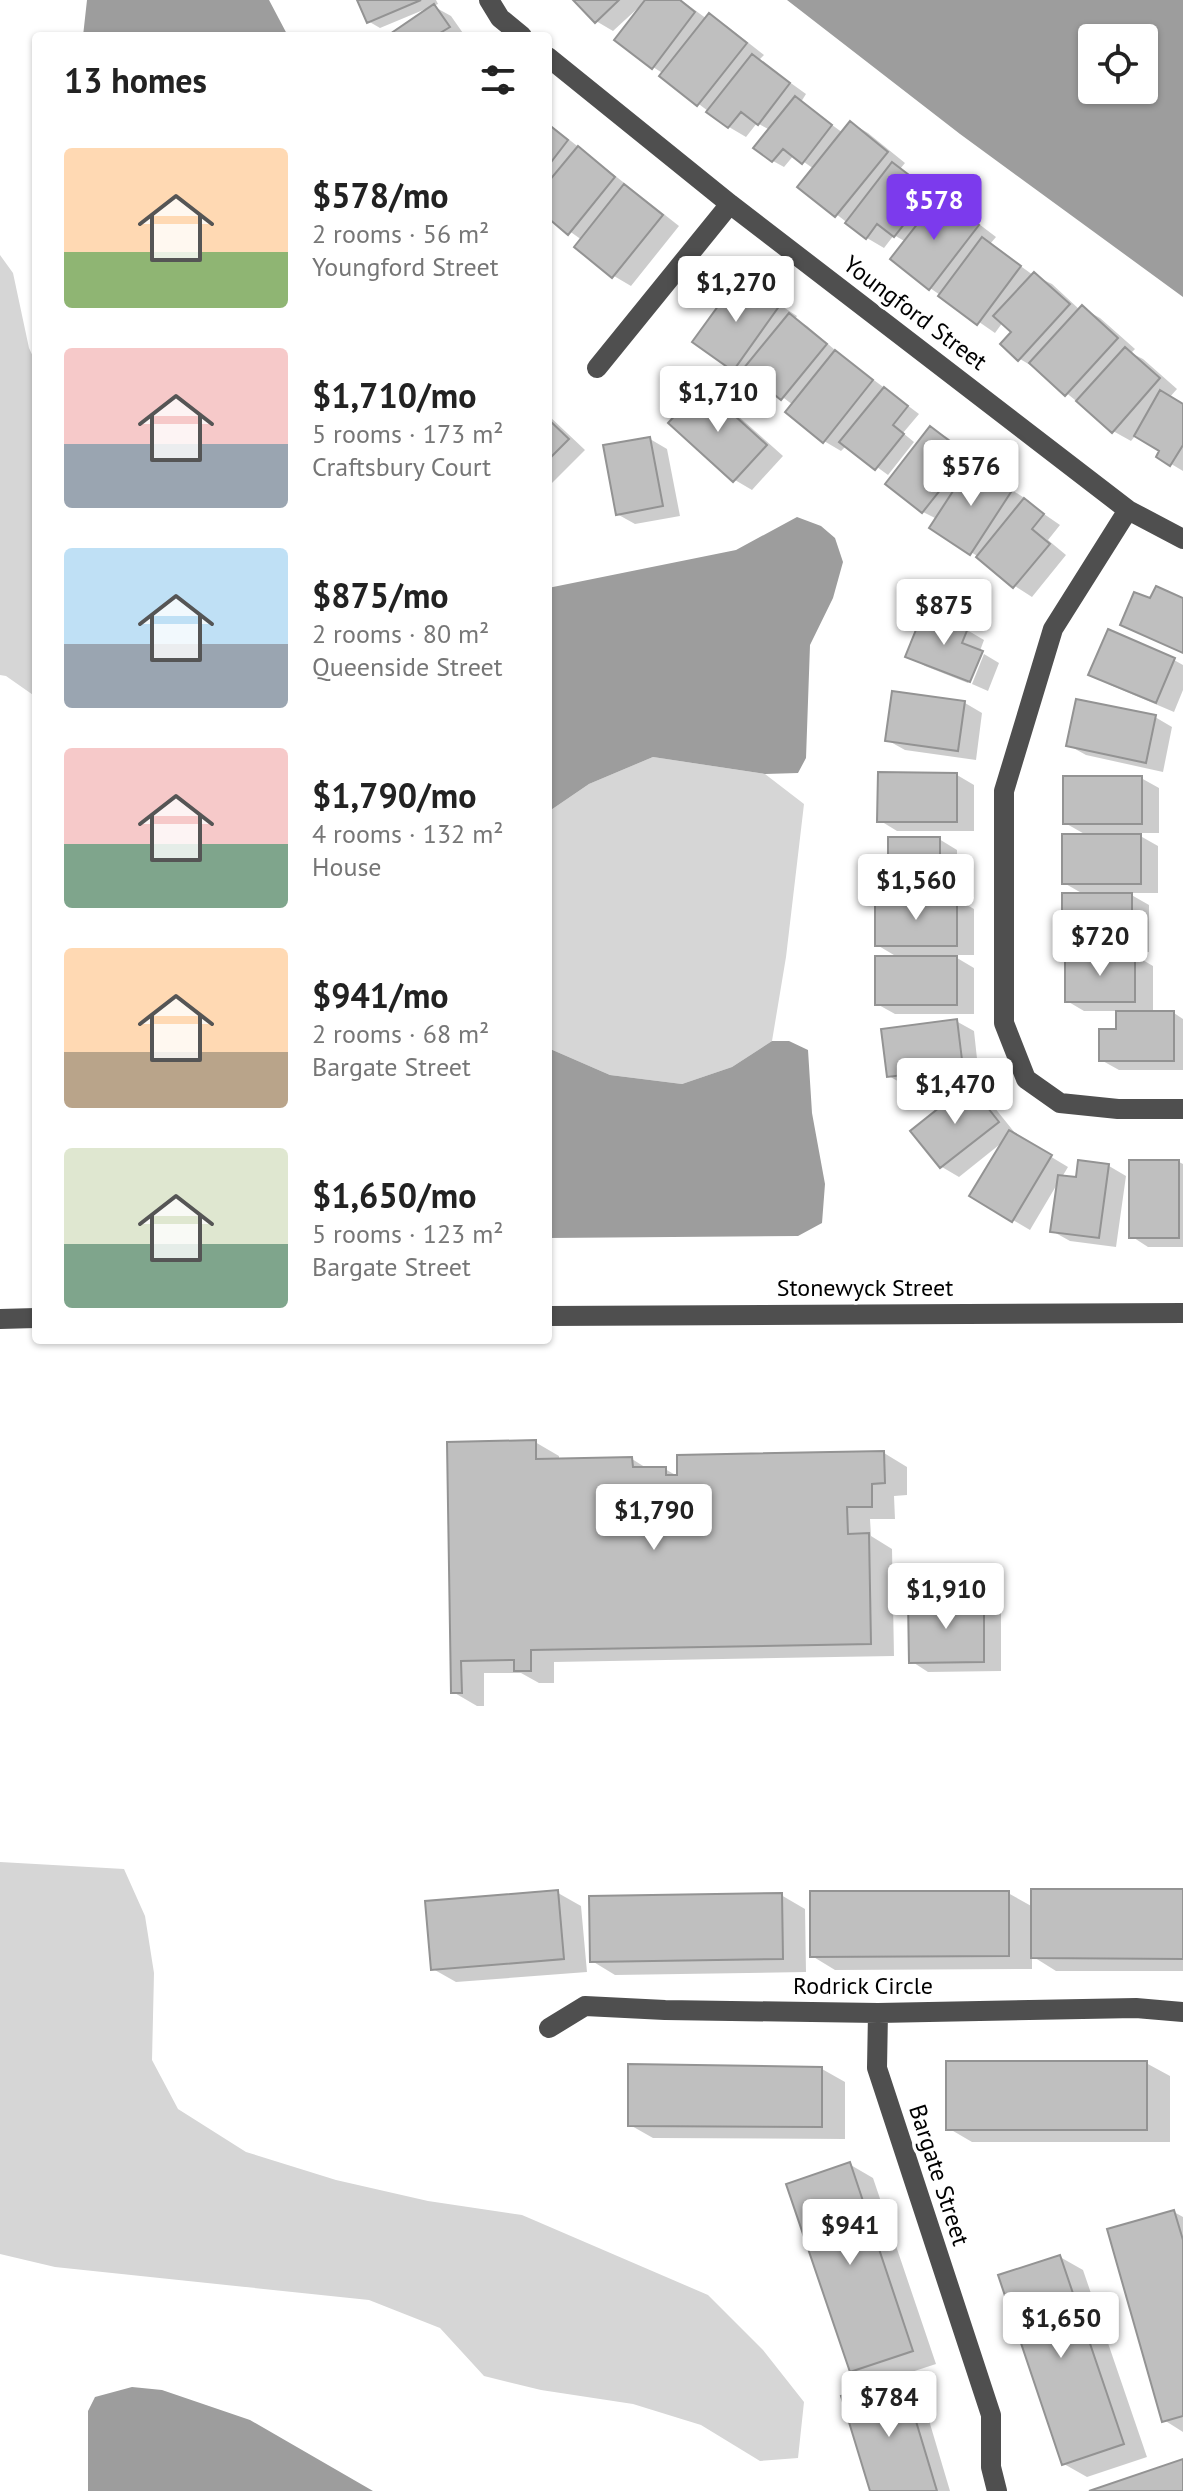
<!DOCTYPE html>
<html lang="en">
<head>
<meta charset="utf-8">
<style>
	body { margin:0; font-family:"PT Sans",sans-serif; background:#f2f2f2; color:#222; height:100vh; display:flex; flex-direction:column; font-size:30px; white-space:nowrap }
	* { box-sizing:border-box; margin:0 }
	p { font-size:26px; color:#767676 }
	.icon { flex:none; width:44px; height:44px; fill:none; stroke:currentColor; stroke-width:2; stroke-linecap:round; stroke-linejoin:round }
	.map { position:relative; flex:1; overflow:hidden }
	.sheet { position:absolute; left:32px; top:32px; width:520px; height:1312px; display:flex; flex-direction:column; background:#fff; border-radius:8px; box-shadow:0 2px 6px #0004 }
	.sheet>* { flex:none }
	.controls { position:absolute; left:1078px; top:24px; display:grid; gap:16px }
	.controls a { display:grid; place-items:center; width:80px; height:80px; border-radius:8px; background:#fff; box-shadow:0 2px 6px #0004; font-size:40px }
	.price { position:absolute; translate:-50% -68px; padding:0 18px; border-radius:8px; background:#fff; color:#222; font-size:26px; line-height:52px; filter:drop-shadow(0 2px 4px #0008) }
	.price::after { content:''; position:absolute; left:50%; top:48px; width:24px; height:18px; margin-left:-12px; background:inherit; clip-path:polygon(0 0,100% 0,50% 100%) }
	.price.current { background:#7c3aed; color:#fff }
	ul { padding:0; list-style:none }
	li { display:flex; align-items:center; gap:24px; height:200px; padding:0 32px }
	li span { display:grid; place-items:center; flex:none; width:224px; height:160px; border-radius:8px; color:#555 }
	li>.icon { margin-inline-start:auto }
	span .icon { width:96px; height:96px; fill:#fffc; stroke-width:1 }
	li b { font-size:34px }
	h2 { display:flex; justify-content:space-between; align-items:center; height:96px; padding:0 32px; font-size:34px }
	.map>svg:first-child { display:block }
	.green { fill:#d6d6d6 }
	.water { fill:#9d9d9d; fill-rule:evenodd }
	.shadow { fill:#0003 }
	.building { fill:#bfbfbf; stroke:#939393; stroke-width:2 }
	.lines { fill:none; stroke-linecap:round; stroke-linejoin:round }
	.minor { stroke:#4f4f4f; stroke-width:20 }
	.labels { text-anchor:middle; stroke-width:7; stroke-linejoin:round; paint-order:stroke }
	.street-label { font-size:24px; fill:#000; stroke:#fff }
</style>
</head>
<body>
<div class="map">
<svg width="1183" height="2491" viewBox="0 0 1183 2491">
	<rect width="100%" height="100%" fill="#fff"/>
	<path class="green" d="M 0,255 L 13,273 L 29,348 L 36,363 L 36,697 L 6,676 L 0,675 Z
		M 653,757 L 765,774 L 804,804 L 786,957 L 772,1041 L 732,1067 L 682,1084 L 610,1075 L 548,1048 L 548,812 L 589,784 Z
		M 0,1862 L 124,1869 L 145,1916 L 154,1973 L 152,2060 L 178,2109 L 246,2152 L 336,2180 L 428,2201 L 522,2215 L 708,2295 L 763,2350 L 804,2402 L 798,2458 L 760,2461 L 701,2425 L 633,2404 L 541,2390 L 484,2376 L 440,2328 L 369,2300 L 55,2267 L 0,2254 Z"/>
	<path class="water" d="M 87,0 L 269,0 L 288,36 L 83,36 Z
		M 787,0 L 1183,0 L 1183,297 L 960,134 ZM 1144,38 L 1144,90 L 1092,90 L 1092,38 Z
		M 797,517 L 821,526 L 835,538 L 843,562 L 833,598 L 810,645 L 806,758 L 798,773 L 765,774 L 653,757 L 589,784 L 548,812 L 548,588 L 736,550 Z
		M 772,1041 L 789,1041 L 808,1050 L 812,1113 L 825,1184 L 822,1223 L 798,1236 L 548,1238 L 548,1048 L 610,1075 L 682,1084 L 732,1067 Z
		M 132,2387 L 162,2390 L 250,2420 L 373,2491 L 88,2491 L 88,2411 L 95,2397 Z"/>
	<path class="shadow" d="M 359,0 L 436,0 L 438,4 L 433,6 L 451,16 L 465,36 L 391,36 L 429,10 L 428,8 L 380,28 L 368,21 Z
		M 576,0 L 681,0 L 707,19 L 710,16 L 727,26 L 764,55 L 759,60 L 806,94 L 801,102 L 843,133 L 851,123 L 868,133 L 905,163 L 900,169 L 940,198 L 958,208 L 996,237 L 990,244 L 1033,275 L 1052,284 L 1080,310 L 1082,308 L 1100,318 L 1135,349 L 1131,353 L 1143,359 L 1177,389 L 1169,398 L 1183,406 L 1183,471 L 1158,456 L 1162,450 L 1136,435 L 1131,441 L 1113,431 L 1037,369 L 1020,359 L 1014,332 L 1003,322 L 995,333 L 930,288 L 906,242 L 894,235 L 884,248 L 867,238 L 800,186 L 814,169 L 794,155 L 784,167 L 773,161 L 770,130 L 757,123 L 746,137 L 729,127 L 662,76 L 664,74 L 653,67 L 638,8 L 613,31 L 596,21 Z
		M 548,123 L 679,226 L 631,286 L 614,276 L 577,247 L 582,240 L 548,216 Z
		M 741,279 L 797,316 L 795,319 L 807,326 L 842,356 L 919,414 L 903,433 L 914,442 L 888,475 L 847,445 L 841,451 L 824,441 L 793,405 L 754,375 L 751,379 L 734,369 Z
		M 702,388 L 719,399 L 783,456 L 752,490 L 735,480 Z
		M 548,415 L 585,450 L 548,487 Z
		M 931,428 L 948,438 L 984,467 L 981,470 L 1029,501 L 1028,503 L 1060,525 L 1048,540 L 1066,555 L 1032,597 L 1015,586 L 979,557 L 931,528 L 937,519 L 923,512 Z
		M 650,439 L 667,449 L 680,516 L 635,524 L 617,514 Z
		M 967,630 L 984,640 L 968,683 L 925,666 L 908,656 Z
		M 984,654 L 999,663 L 988,691 L 972,684 Z
		M 1174,660 L 1183,665 L 1183,690 L 1174,712 L 1108,684 L 1091,674 Z
		M 965,703 L 982,713 L 976,760 L 905,750 L 887,740 Z
		M 1155,717 L 1172,727 L 1163,772 L 1086,755 L 1068,745 Z
		M 957,775 L 974,785 L 974,831 L 897,831 L 879,820 Z
		M 1141,778 L 1159,788 L 1159,833 L 1135,833 L 1158,846 L 1158,893 L 1128,893 L 1149,905 L 1149,952 L 1129,952 L 1153,966 L 1153,1013 L 1174,1013 L 1183,1019 L 1183,1070 L 1119,1070 L 1101,1060 L 1118,1031 L 1118,1011 L 1084,1011 L 1067,1001 L 1109,956 L 1086,942 L 1086,934 L 1064,924 L 1085,895 L 1064,883 L 1088,836 L 1065,823 Z
		M 939,839 L 957,850 L 957,858 L 974,868 L 974,897 L 953,897 L 974,909 L 974,955 L 952,955 L 974,968 L 974,1014 L 895,1014 L 877,1004 L 899,958 L 877,945 L 911,899 L 890,887 Z
		M 956,1021 L 974,1031 L 979,1077 L 906,1086 L 889,1076 Z
		M 969,1087 L 986,1097 L 1015,1133 L 1013,1134 L 1068,1167 L 1062,1177 L 1078,1179 L 1109,1166 L 1126,1176 L 1116,1247 L 1070,1241 L 1052,1231 L 1059,1181 L 1030,1230 L 972,1196 L 1004,1141 L 959,1177 L 942,1167 Z
		M 1179,1162 L 1183,1164 L 1183,1247 L 1148,1247 L 1131,1236 Z
		M 535,1442 L 559,1456 L 559,1461 L 632,1459 L 648,1469 L 665,1469 L 679,1477 L 884,1453 L 907,1467 L 907,1495 L 894,1496 L 895,1519 L 870,1519 L 871,1536 L 892,1549 L 894,1656 L 554,1662 L 554,1683 L 539,1683 L 521,1673 L 484,1673 L 484,1706 L 477,1706 L 453,1692 L 449,1444 Z
		M 983,1602 L 1001,1612 L 1001,1671 L 928,1672 L 911,1661 Z
		M 1183,1891 L 1183,1971 L 1056,1971 L 1032,1956 L 1032,1969 L 835,1970 L 812,1956 L 1008,1893 L 1033,1907 Z
		M 558,1893 L 581,1906 L 587,1972 L 456,1982 L 433,1969 Z
		M 781,1895 L 805,1909 L 806,1972 L 615,1975 L 592,1961 Z
		M 1146,2063 L 1170,2076 L 1170,2142 L 972,2142 L 948,2128 Z
		M 822,2069 L 845,2082 L 845,2139 L 653,2138 L 630,2125 Z
		M 849,2164 L 873,2178 L 936,2364 L 875,2384 L 851,2371 Z
		M 1174,2212 L 1183,2217 L 1183,2432 L 1164,2420 Z
		M 1060,2257 L 1083,2270 L 1147,2457 L 1087,2477 L 1064,2464 Z
		M 902,2380 L 920,2390 L 950,2491 L 872,2491 Z"/>
	<path class="building" d="M 357,0 L 421,0 L 367,23 Z
		M 573,0 L 619,0 L 595,23 Z
		M 645,0 L 680,0 L 695,12 L 652,69 L 614,40 Z
		M 434,4 L 450,27 L 435,36 L 387,36 Z
		M 709,13 L 747,43 L 697,106 L 659,76 Z
		M 752,54 L 790,83 L 758,125 L 741,112 L 728,128 L 706,112 Z
		M 795,96 L 832,125 L 802,164 L 783,149 L 772,162 L 753,148 Z
		M 850,121 L 888,152 L 835,217 L 797,187 Z
		M 548,124 L 568,140 L 548,166 Z
		M 578,146 L 615,177 L 568,235 L 548,218 L 548,182 Z
		M 892,162 L 930,191 L 894,237 L 877,224 L 866,239 L 845,223 Z
		M 624,184 L 663,215 L 612,278 L 574,247 Z
		M 940,195 L 979,225 L 929,290 L 890,259 Z
		M 982,237 L 1021,266 L 977,325 L 938,296 Z
		M 1034,272 L 1070,304 L 1018,361 L 1000,344 L 1011,332 L 993,316 Z
		M 740,276 L 780,305 L 733,371 L 692,342 Z
		M 1082,305 L 1118,338 L 1065,396 L 1029,363 Z
		M 789,313 L 827,344 L 781,400 L 743,369 Z
		M 1125,347 L 1160,378 L 1112,433 L 1076,401 Z
		M 835,350 L 873,380 L 823,443 L 785,412 Z
		M 702,386 L 767,445 L 733,482 L 668,423 Z
		M 884,387 L 908,406 L 893,425 L 904,434 L 875,470 L 839,442 Z
		M 1160,390 L 1183,404 L 1183,445 L 1170,466 L 1156,457 L 1159,451 L 1134,436 Z
		M 548,419 L 569,439 L 548,460 Z
		M 930,426 L 968,455 L 922,513 L 885,484 Z
		M 650,437 L 663,506 L 616,515 L 603,445 Z
		M 972,462 L 1013,489 L 970,555 L 929,528 Z
		M 1024,498 L 1044,514 L 1032,529 L 1050,544 L 1013,588 L 976,557 Z
		M 1156,586 L 1183,598 L 1183,653 L 1120,625 L 1134,592 L 1150,598 Z
		M 924,610 L 968,628 L 962,643 L 983,651 L 970,682 L 905,657 Z
		M 1108,629 L 1175,658 L 1156,703 L 1088,675 Z
		M 892,691 L 965,701 L 958,751 L 885,741 Z
		M 1076,699 L 1156,715 L 1146,763 L 1066,746 Z
		M 878,772 L 957,773 L 957,822 L 877,822 Z
		M 1063,776 L 1142,776 L 1142,824 L 1063,824 Z
		M 1062,834 L 1141,834 L 1141,884 L 1062,884 Z
		M 888,837 L 940,837 L 940,855 L 957,855 L 957,888 L 888,888 Z
		M 1062,893 L 1132,893 L 1132,943 L 1084,943 L 1084,925 L 1062,925 Z
		M 875,897 L 957,897 L 957,946 L 875,946 Z
		M 1065,954 L 1135,954 L 1135,1002 L 1065,1002 Z
		M 875,956 L 957,956 L 957,1005 L 875,1005 Z
		M 1116,1011 L 1174,1011 L 1174,1061 L 1099,1061 L 1099,1029 L 1116,1029 Z
		M 957,1019 L 963,1068 L 887,1077 L 881,1029 Z
		M 969,1084 L 999,1122 L 940,1168 L 910,1131 Z
		M 1009,1130 L 1052,1155 L 1012,1222 L 969,1196 Z
		M 1078,1160 L 1109,1164 L 1099,1238 L 1050,1232 L 1058,1175 L 1076,1177 Z
		M 1129,1160 L 1179,1160 L 1179,1238 L 1129,1238 Z
		M 536,1440 L 536,1459 L 632,1457 L 633,1467 L 666,1467 L 666,1475 L 677,1475 L 677,1455 L 884,1451 L 885,1483 L 872,1484 L 872,1507 L 847,1507 L 848,1534 L 869,1533 L 871,1644 L 531,1650 L 531,1671 L 514,1671 L 514,1660 L 461,1661 L 462,1693 L 451,1693 L 447,1442 Z
		M 908,1600 L 984,1600 L 984,1662 L 909,1663 Z
		M 1031,1889 L 1183,1889 L 1183,1959 L 1031,1958 Z
		M 558,1890 L 564,1959 L 431,1970 L 425,1901 Z
		M 810,1891 L 1009,1891 L 1009,1956 L 810,1957 Z
		M 782,1893 L 783,1959 L 590,1962 L 589,1896 Z
		M 946,2061 L 1147,2061 L 1147,2130 L 946,2130 Z
		M 628,2064 L 822,2067 L 822,2127 L 628,2126 Z
		M 850,2162 L 913,2351 L 850,2372 L 786,2184 Z
		M 1174,2210 L 1183,2240 L 1183,2416 L 1162,2422 L 1107,2229 Z
		M 1060,2255 L 1124,2444 L 1062,2465 L 998,2275 Z
		M 903,2378 L 937,2491 L 870,2491 L 841,2396 Z
		M 1183,2459 L 1183,2491 L 1089,2491 Z"/>
	<g class="lines">
		<path class="minor" d="M 489,0 L 500,18 L 522,36
			M 548,57 L 730,204 L 1128,510 L 1183,539
			M 597,368 L 730,204
			M 1128,510 L 1053,629 L 1004,791 L 1004,1023 L 1026,1079 L 1060,1103 L 1118,1109 L 1183,1109
			M 548,1316 L 1183,1313
			M 0,1319 L 36,1318
			M 878,2013 L 877,2068 L 991,2415 L 991,2467 L 997,2491
			M 549,2028 L 585,2006 L 665,2010 L 878,2013 L 1136,2008 L 1183,2012"/>
	</g>
	<g class="labels">
		<g class="street-label">
			<text transform="translate(915 313) rotate(37)" y="8">Youngford Street</text>
			<text x="865" y="1296">Stonewyck Street</text>
			<text x="863" y="1994">Rodrick Circle</text>
			<text transform="translate(939 2175) rotate(72)" y="8">Bargate Street</text>
		</g>
	</g>
</svg>
<div class="controls">
<a><svg class="icon" aria-label="locate" viewBox="0 0 24 24"><circle cx="12" cy="12" r="6"/><path d="M12 2v4M12 18v4M2 12h4M18 12h4"/></svg></a>
</div>
<b class="price current" style="left:934px;top:242px">$578</b>
<b class="price" style="left:736px;top:324px">$1,270</b>
<b class="price" style="left:718px;top:434px">$1,710</b>
<b class="price" style="left:971px;top:508px">$576</b>
<b class="price" style="left:944px;top:647px">$875</b>
<b class="price" style="left:916px;top:922px">$1,560</b>
<b class="price" style="left:1100px;top:978px">$720</b>
<b class="price" style="left:955px;top:1126px">$1,470</b>
<b class="price" style="left:654px;top:1552px">$1,790</b>
<b class="price" style="left:946px;top:1631px">$1,910</b>
<b class="price" style="left:850px;top:2267px">$941</b>
<b class="price" style="left:1061px;top:2360px">$1,650</b>
<b class="price" style="left:889px;top:2439px">$784</b>
<section class="sheet">
<h2>13 homes<svg class="icon" aria-label="filters" viewBox="0 0 24 24"><path d="M4 7h16M4 17h16"/><circle cx="9" cy="7" r="2"/><circle cx="15" cy="17" r="2"/></svg></h2>
<ul>
<li><span style="background:linear-gradient(#ffd9b3 65%,#8fb573 0)"><svg class="icon" aria-label="home" viewBox="0 0 24 24"><path d="M3 11l9-7 9 7M6 9v11h12V9"/></svg></span><div><b>$578/mo</b><p>2 rooms · 56 m²</p><p>Youngford Street</p></div></li>
<li><span style="background:linear-gradient(#f6c9c9 60%,#9aa5b1 0)"><svg class="icon" aria-label="home" viewBox="0 0 24 24"><path d="M3 11l9-7 9 7M6 9v11h12V9"/></svg></span><div><b>$1,710/mo</b><p>5 rooms · 173 m²</p><p>Craftsbury Court</p></div></li>
<li><span style="background:linear-gradient(#bfe0f5 60%,#9aa5b1 0)"><svg class="icon" aria-label="home" viewBox="0 0 24 24"><path d="M3 11l9-7 9 7M6 9v11h12V9"/></svg></span><div><b>$875/mo</b><p>2 rooms · 80 m²</p><p>Queenside Street</p></div></li>
<li><span style="background:linear-gradient(#f6c9c9 60%,#7fa58c 0)"><svg class="icon" aria-label="home" viewBox="0 0 24 24"><path d="M3 11l9-7 9 7M6 9v11h12V9"/></svg></span><div><b>$1,790/mo</b><p>4 rooms · 132 m²</p><p>House</p></div></li>
<li><span style="background:linear-gradient(#ffd9b3 65%,#b9a48a 0)"><svg class="icon" aria-label="home" viewBox="0 0 24 24"><path d="M3 11l9-7 9 7M6 9v11h12V9"/></svg></span><div><b>$941/mo</b><p>2 rooms · 68 m²</p><p>Bargate Street</p></div></li>
<li><span style="background:linear-gradient(#dfe7d0 60%,#7fa58c 0)"><svg class="icon" aria-label="home" viewBox="0 0 24 24"><path d="M3 11l9-7 9 7M6 9v11h12V9"/></svg></span><div><b>$1,650/mo</b><p>5 rooms · 123 m²</p><p>Bargate Street</p></div></li>
</ul>
</section>
</div>
</body>
</html>
